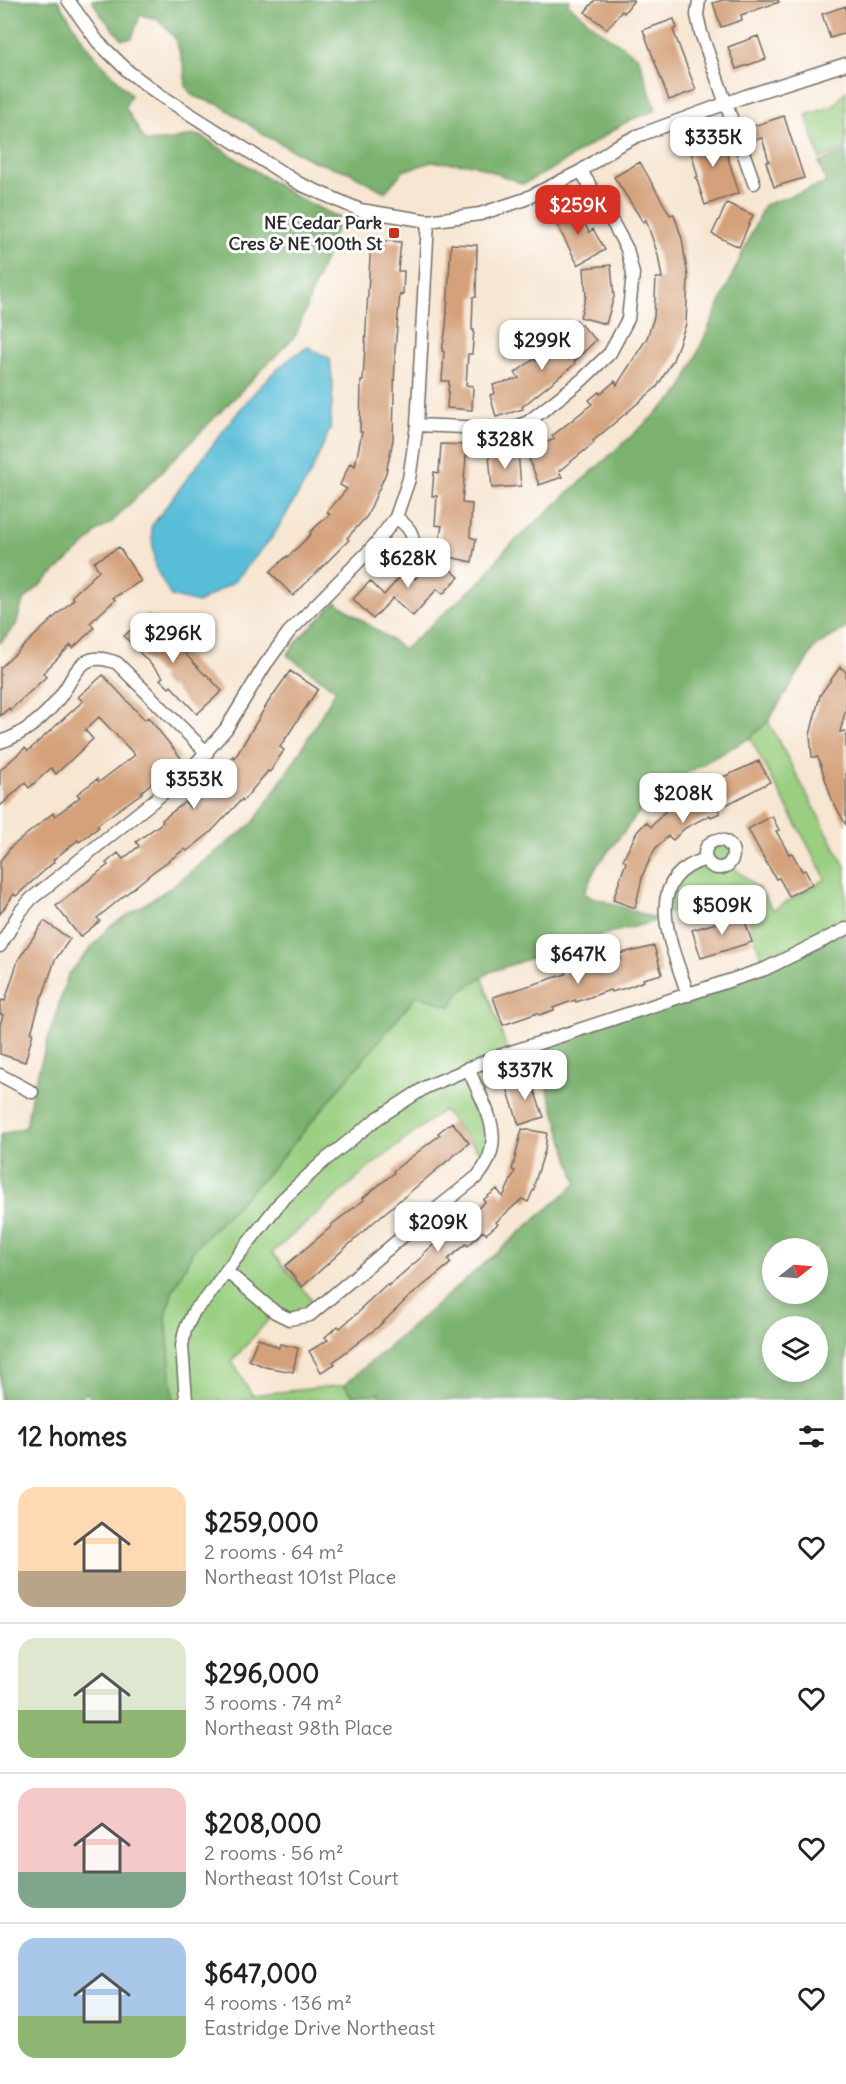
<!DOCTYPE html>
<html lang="en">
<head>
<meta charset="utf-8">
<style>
	body { margin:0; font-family:Delius,sans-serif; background:#f6f6f6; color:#202124; height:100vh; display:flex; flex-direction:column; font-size:22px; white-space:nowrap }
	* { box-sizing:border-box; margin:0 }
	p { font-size:20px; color:#757577 }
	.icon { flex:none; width:33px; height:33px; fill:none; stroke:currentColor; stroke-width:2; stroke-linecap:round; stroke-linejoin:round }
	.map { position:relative; height:1400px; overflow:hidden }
	.drawer { display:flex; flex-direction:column; background:#fff; flex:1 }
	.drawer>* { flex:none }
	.needle { width:39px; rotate:73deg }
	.buttons { position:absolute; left:762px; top:1238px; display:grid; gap:12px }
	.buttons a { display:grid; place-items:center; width:66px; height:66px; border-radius:50%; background:#fff; box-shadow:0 3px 9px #0003; font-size:30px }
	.price { position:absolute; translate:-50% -51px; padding:0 14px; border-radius:12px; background:#fff; color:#222; font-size:20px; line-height:39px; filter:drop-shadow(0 2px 3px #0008) }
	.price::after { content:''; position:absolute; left:50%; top:36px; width:18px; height:14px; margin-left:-9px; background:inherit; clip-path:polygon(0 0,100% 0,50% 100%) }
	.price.selected { background:#d93025; color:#fff }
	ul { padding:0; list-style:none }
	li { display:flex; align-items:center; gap:18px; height:150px; padding:0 18px }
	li+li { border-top:2px solid #e0e0e0 }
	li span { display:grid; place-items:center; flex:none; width:168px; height:120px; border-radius:18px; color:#555 }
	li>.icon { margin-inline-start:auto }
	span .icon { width:72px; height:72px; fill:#fffc; stroke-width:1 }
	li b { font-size:26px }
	h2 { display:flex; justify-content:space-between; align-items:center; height:72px; padding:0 18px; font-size:26px }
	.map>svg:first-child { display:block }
	.green { fill:#9acf81; stroke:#627d56; stroke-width:1.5 }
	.forest { fill:#7bb26f; stroke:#536e4d; stroke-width:1.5; fill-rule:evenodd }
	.water { fill:#59bdd8; stroke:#427482; stroke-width:1.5 }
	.building { fill:#d4a17a }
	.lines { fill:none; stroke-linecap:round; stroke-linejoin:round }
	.minor-casing { stroke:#726c65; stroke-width:15 }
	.minor { stroke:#fff; stroke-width:12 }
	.poi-dot { fill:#c8321e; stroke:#fff; stroke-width:2 }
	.labels { text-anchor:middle; stroke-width:6; stroke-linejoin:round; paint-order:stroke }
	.poi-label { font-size:18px; font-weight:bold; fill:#2b2b2b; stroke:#fff; text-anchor:end }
</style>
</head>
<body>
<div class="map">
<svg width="846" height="1400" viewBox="0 0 846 1400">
	<rect width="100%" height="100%" fill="#fff"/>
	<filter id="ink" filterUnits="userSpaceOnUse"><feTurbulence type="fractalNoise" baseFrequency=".0167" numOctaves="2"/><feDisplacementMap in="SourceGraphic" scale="12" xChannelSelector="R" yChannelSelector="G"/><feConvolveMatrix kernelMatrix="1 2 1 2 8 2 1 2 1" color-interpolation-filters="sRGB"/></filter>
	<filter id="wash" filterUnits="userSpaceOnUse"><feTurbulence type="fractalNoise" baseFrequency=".008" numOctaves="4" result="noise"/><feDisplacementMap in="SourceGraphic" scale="24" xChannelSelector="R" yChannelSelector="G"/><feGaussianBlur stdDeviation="1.35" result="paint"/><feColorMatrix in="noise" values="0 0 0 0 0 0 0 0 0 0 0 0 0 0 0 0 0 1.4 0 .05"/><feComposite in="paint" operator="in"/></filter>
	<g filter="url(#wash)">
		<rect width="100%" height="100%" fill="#f7e6d2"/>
		<path class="green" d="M 846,91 L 846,148 L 820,159 L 806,115 L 834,106 Z
			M 768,721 L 846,868 L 846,929 L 765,969 L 739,889 L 720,895 L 721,900 L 679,913 L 665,913 L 671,884 L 706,859 L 706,849 L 716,840 C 731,840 736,852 730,864 L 760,890 L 773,910 L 826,879 L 750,738 Z
			M 482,976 L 508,1052 L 533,1044 L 542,1069 L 479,1094 L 492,1122 L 488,1162 L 443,1110 L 370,1167 L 272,1253 L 320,1309 L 310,1315 L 275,1312 L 232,1361 L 252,1395 L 344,1385 L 353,1395 L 380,1393 L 383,1400 L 173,1400 L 166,1316 L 172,1293 L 194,1249 L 274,1167 L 417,995 L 455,999 L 466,987 Z"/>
		<path class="forest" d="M 0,0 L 58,0 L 88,48 L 131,95 L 125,107 L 146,142 L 173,140 L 193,135 L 201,136 L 296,197 L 340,218 L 296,335 L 112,522 L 95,533 L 91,539 L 23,601 L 16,625 L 0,643 Z
			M 92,0 L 570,0 L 567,3 L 602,32 L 638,57 L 656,110 L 626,122 L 554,168 L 523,184 L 472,164 L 432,162 L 403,171 L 385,192 L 349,172 L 315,162 L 266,136 L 220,105 L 193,96 L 186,87 L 184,66 L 175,38 L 157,19 L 140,15 L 132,38 L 122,39 L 101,15 Z
			M 846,151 L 846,628 L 815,647 L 768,721 L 750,738 L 674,780 L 647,802 L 596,867 L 584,894 L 654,918 L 653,922 L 590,938 L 490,972 L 459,992 L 451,1007 L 417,995 L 274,1167 L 194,1249 L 172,1293 L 166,1316 L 173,1400 L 94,1400 L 86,1393 L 79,1400 L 0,1400 L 0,1135 L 26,1127 L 32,1092 L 68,975 L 109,927 L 167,890 L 254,822 L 298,755 L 336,690 L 287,655 L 298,640 L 336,602 L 404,649 L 484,578 L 504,551 L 680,392 L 764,205 L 826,183 L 819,163 Z
			M 846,929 L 846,1400 L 383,1400 L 380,1393 L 353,1395 L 344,1385 L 577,1183 L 533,1044 L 687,995 ZM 772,1248 L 818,1248 L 818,1293 L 772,1293 ZM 772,1326 L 818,1326 L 818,1371 L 772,1371 Z"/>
		<path class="water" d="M 308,347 L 330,359 L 333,387 L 330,429 L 311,473 L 273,536 L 235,581 L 198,603 L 171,596 L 155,567 L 151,527 C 172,499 193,470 215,442 C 241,408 269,369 308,347 Z"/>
		<g id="blocks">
			<path class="building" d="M 595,0 L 634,0 L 624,13 L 622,11 L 607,29 L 585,12 Z
				M 723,0 L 778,0 L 779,2 L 741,15 L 742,20 L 721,27 L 713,3 Z
				M 846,6 L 846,33 L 830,38 L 822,14 Z
				M 674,19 L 677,28 L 673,30 L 696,90 L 669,100 L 643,30 Z
				M 758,36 L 766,59 L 736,69 L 728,47 Z
				M 784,116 L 804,178 L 774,187 L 766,162 L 769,161 L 762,138 L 755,140 L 750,127 Z
				M 720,132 L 739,193 L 705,205 L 696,177 L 698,177 L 688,141 Z
				M 640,162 L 670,215 L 674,214 L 682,239 L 688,277 L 686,324 L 673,360 L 657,387 L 593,441 L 594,443 L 559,471 L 562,477 L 539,485 L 526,450 L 555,439 L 552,436 L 592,404 L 589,400 L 599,392 L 600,394 L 615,381 L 617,385 L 647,338 L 654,317 L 656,278 L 662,278 L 658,255 L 646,220 L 643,222 L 614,177 Z
				M 727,203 L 753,215 L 739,247 L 712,234 Z
				M 576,206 L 589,232 L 593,229 L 605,250 L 578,265 L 553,217 Z
				M 371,240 L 401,242 L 398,271 L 404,271 L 403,295 L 400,294 L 395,350 L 393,440 L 386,473 L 367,516 L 347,538 L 349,540 L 293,596 L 270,572 L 287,556 L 288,557 L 311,534 L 310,532 L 330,514 L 327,512 L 347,489 L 340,485 L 350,463 L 355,466 L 362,432 L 360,432 L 361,381 L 363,381 Z
				M 451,244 L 477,245 L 476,297 L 473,297 L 472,330 L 474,330 L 472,354 L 468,354 L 466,385 L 473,386 L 472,410 L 447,408 L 449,381 L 442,381 L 444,352 L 442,351 L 446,327 Z
				M 611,265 L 614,297 L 606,324 L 580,317 L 586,296 L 584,268 Z
				M 576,320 L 596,340 L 574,362 L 575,364 L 522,407 L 523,409 L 496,417 L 490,395 L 495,393 L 493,385 L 519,378 L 515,373 L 534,359 L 536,361 L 562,338 L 560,336 Z
				M 441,444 L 467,445 L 462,503 L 472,504 L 470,537 L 476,539 L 472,562 L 436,554 L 442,526 L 435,525 L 437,496 L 432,496 L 434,472 L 439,473 Z
				M 518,452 L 521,486 L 492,488 L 489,455 Z
				M 119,547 L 141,581 L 113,598 L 115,600 L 90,623 L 94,628 L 73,648 L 71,645 L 43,673 L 46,677 L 10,710 L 9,708 L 0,716 L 0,668 L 74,599 L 72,596 L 99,571 L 94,562 Z
				M 435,556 L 459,577 L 443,594 L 437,589 L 413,616 L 393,598 L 373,619 L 353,599 L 370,581 L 384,595 L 406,570 L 415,579 Z
				M 148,614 L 205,675 L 206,674 L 222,691 L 197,714 L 171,686 L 169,688 L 160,679 L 163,677 L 124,636 Z
				M 840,667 L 846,672 L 846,709 L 840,732 L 845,731 L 846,739 L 846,825 L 832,800 L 818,757 L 812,757 L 810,735 L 820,695 Z
				M 290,671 L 318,689 L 280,747 L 284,750 L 270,772 L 268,771 L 243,801 L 242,799 L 210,833 L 187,851 L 185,849 L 153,872 L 97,918 L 100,921 L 80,937 L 56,906 L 108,865 L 106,863 L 118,853 L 123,859 L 139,846 L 136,842 L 163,822 L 162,820 L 185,802 L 190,808 L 218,779 L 215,777 L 233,756 L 235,758 L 269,701 Z
				M 103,675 L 145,720 L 148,717 L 181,758 L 141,792 L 142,793 L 97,825 L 99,827 L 79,842 L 78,840 L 53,860 L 54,862 L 16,896 L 14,894 L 0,914 L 0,861 L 11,847 L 53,813 L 55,816 L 80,797 L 77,794 L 97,779 L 99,782 L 135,755 L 99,717 L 85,730 L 93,739 L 56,774 L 51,768 L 29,788 L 25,783 L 0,806 L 0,770 L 25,748 L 28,751 L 83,701 L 78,697 Z
				M 759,761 L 770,782 L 718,809 L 720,813 L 711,817 L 710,815 L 685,828 L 673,840 L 668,836 L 655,849 L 643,874 L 635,908 L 613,900 L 626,862 L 623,860 L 637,832 L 646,822 L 651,827 L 666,810 L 692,797 L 691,796 L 723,777 Z
				M 772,816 L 779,830 L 776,831 L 789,854 L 792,853 L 802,871 L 805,870 L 812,884 L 789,896 L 779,878 L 776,879 L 766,862 L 748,829 Z
				M 743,915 L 752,942 L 701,958 L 692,930 Z
				M 44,921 L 70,939 L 55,960 L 43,995 L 42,995 L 31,1033 L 33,1033 L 25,1062 L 0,1054 L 0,1025 L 3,1015 L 0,1014 L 0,1006 L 2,1000 L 5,1001 L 18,960 Z
				M 654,946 L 662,974 L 643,979 L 644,981 L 626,988 L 611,992 L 610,990 L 576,1002 L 575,1000 L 553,1008 L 554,1010 L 539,1015 L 538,1013 L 503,1025 L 493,997 L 566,974 L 564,967 L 578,962 L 581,970 L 621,959 L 619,954 L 634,950 L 634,951 Z
				M 529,1077 L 544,1117 L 519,1125 L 506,1085 Z
				M 452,1122 L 469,1143 L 375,1221 L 302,1287 L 285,1266 L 332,1226 L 331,1225 L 364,1200 L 363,1198 L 394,1173 L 393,1171 L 406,1161 L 440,1135 L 438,1133 Z
				M 522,1129 L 547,1133 L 545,1150 L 534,1185 L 535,1186 L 528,1202 L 522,1199 L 496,1222 L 498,1224 L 486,1234 L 483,1231 L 468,1246 L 466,1244 L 448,1259 L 451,1263 L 408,1298 L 378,1327 L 333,1362 L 335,1364 L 321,1372 L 309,1351 L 328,1340 L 325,1337 L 338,1326 L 340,1328 L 362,1309 L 361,1308 L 387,1284 L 388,1286 L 424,1255 L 423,1254 L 439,1240 L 437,1239 L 449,1229 L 451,1231 L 485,1202 L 483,1200 L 497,1189 L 503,1197 L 515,1171 L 512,1170 Z
				M 258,1338 L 279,1348 L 280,1344 L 298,1348 L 293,1372 L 265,1367 L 249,1360 Z"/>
		</g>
	</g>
	<g filter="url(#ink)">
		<use href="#blocks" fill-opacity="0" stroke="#726c65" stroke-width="1.5"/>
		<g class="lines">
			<defs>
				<path id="minor" d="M 68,0 L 98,42 L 129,72 L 160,95 L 300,184 L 360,210 L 428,221 L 480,214 L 523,200 L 581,171 L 617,146 L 637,136 L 746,96 L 846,64
					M 699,0 L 697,15 L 701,33 L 754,183
					M 417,425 L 510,429 L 528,422 L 582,380 L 610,353 L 628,319 L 633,274 L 627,249 L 614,225 L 581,171
					M 374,546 C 379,550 384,554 391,555 C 405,558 418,545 410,531 C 407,526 401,521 396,517
					M 0,742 C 23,735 45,717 59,698 C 77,675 79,648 117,663 L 207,753
					M705 854a14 14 0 1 1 28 0a14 14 0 1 1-28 0Z
					M 0,946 L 20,912 L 31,899 L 177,782 L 193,767 L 226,729 L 265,665 L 289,632 L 374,546 L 396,517 L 409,479 L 417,425 L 428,221
					M 688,995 C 673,948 638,879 706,859
					M 0,1075 L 32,1092
					M 226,1271 L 275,1312 L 289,1319 L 310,1315 L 415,1226 L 478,1176 C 509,1138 484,1107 468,1068
					M 186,1400 L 182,1346 L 185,1330 L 194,1311 L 206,1299 L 226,1271 L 282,1200 L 324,1161 L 378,1118 L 426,1087 L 496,1057 L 765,969 L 846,929"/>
			</defs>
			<use href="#minor" class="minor-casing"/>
			<use href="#minor" class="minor"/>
		</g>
	</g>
	<rect class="poi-dot" x="388" y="227" width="12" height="12" rx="3"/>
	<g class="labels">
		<g class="poi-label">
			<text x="382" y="229">NE Cedar Park<tspan x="382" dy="21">Cres &amp; NE 100th St</tspan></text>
		</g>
	</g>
</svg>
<div class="buttons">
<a><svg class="needle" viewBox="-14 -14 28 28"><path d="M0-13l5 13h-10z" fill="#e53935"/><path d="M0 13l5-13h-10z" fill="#757577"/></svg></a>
<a><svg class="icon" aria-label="layers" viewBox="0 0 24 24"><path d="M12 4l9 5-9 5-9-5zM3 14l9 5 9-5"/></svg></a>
</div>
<b class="price" style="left:713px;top:168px">$335K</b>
<b class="price selected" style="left:578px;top:236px">$259K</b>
<b class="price" style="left:542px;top:371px">$299K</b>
<b class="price" style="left:505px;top:470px">$328K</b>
<b class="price" style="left:408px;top:589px">$628K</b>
<b class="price" style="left:173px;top:664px">$296K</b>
<b class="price" style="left:194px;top:810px">$353K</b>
<b class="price" style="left:683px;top:824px">$208K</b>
<b class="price" style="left:722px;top:936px">$509K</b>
<b class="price" style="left:578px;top:985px">$647K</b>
<b class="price" style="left:525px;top:1101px">$337K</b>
<b class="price" style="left:438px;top:1253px">$209K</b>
</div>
<section class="drawer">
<h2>12 homes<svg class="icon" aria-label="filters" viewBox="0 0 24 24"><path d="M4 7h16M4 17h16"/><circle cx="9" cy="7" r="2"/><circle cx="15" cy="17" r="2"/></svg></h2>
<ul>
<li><span style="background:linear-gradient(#ffd9b3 70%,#b9a48a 0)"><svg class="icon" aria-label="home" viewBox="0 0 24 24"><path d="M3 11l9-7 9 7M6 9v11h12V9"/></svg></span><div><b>$259,000</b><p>2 rooms · 64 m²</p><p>Northeast 101st Place</p></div><svg class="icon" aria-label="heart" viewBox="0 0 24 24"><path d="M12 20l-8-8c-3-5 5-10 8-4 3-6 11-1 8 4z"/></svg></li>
<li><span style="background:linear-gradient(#dfe7d0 60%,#8fb573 0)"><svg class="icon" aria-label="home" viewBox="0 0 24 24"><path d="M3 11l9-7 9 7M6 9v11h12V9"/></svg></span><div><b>$296,000</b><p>3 rooms · 74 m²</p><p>Northeast 98th Place</p></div><svg class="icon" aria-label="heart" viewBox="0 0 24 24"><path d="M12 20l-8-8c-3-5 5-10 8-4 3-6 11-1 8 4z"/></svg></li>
<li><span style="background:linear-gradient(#f6c9c9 70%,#7fa58c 0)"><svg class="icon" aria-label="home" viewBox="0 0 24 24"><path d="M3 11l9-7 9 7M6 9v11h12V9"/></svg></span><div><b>$208,000</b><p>2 rooms · 56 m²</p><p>Northeast 101st Court</p></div><svg class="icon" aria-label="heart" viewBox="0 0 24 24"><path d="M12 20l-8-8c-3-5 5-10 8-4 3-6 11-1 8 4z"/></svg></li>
<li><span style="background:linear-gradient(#a9c7e8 65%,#8fb573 0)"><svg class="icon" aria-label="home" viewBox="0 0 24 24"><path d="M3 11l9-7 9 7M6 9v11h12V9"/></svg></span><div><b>$647,000</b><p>4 rooms · 136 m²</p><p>Eastridge Drive Northeast</p></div><svg class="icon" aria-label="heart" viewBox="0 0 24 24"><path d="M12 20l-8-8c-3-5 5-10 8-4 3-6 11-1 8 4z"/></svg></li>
</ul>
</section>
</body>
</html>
